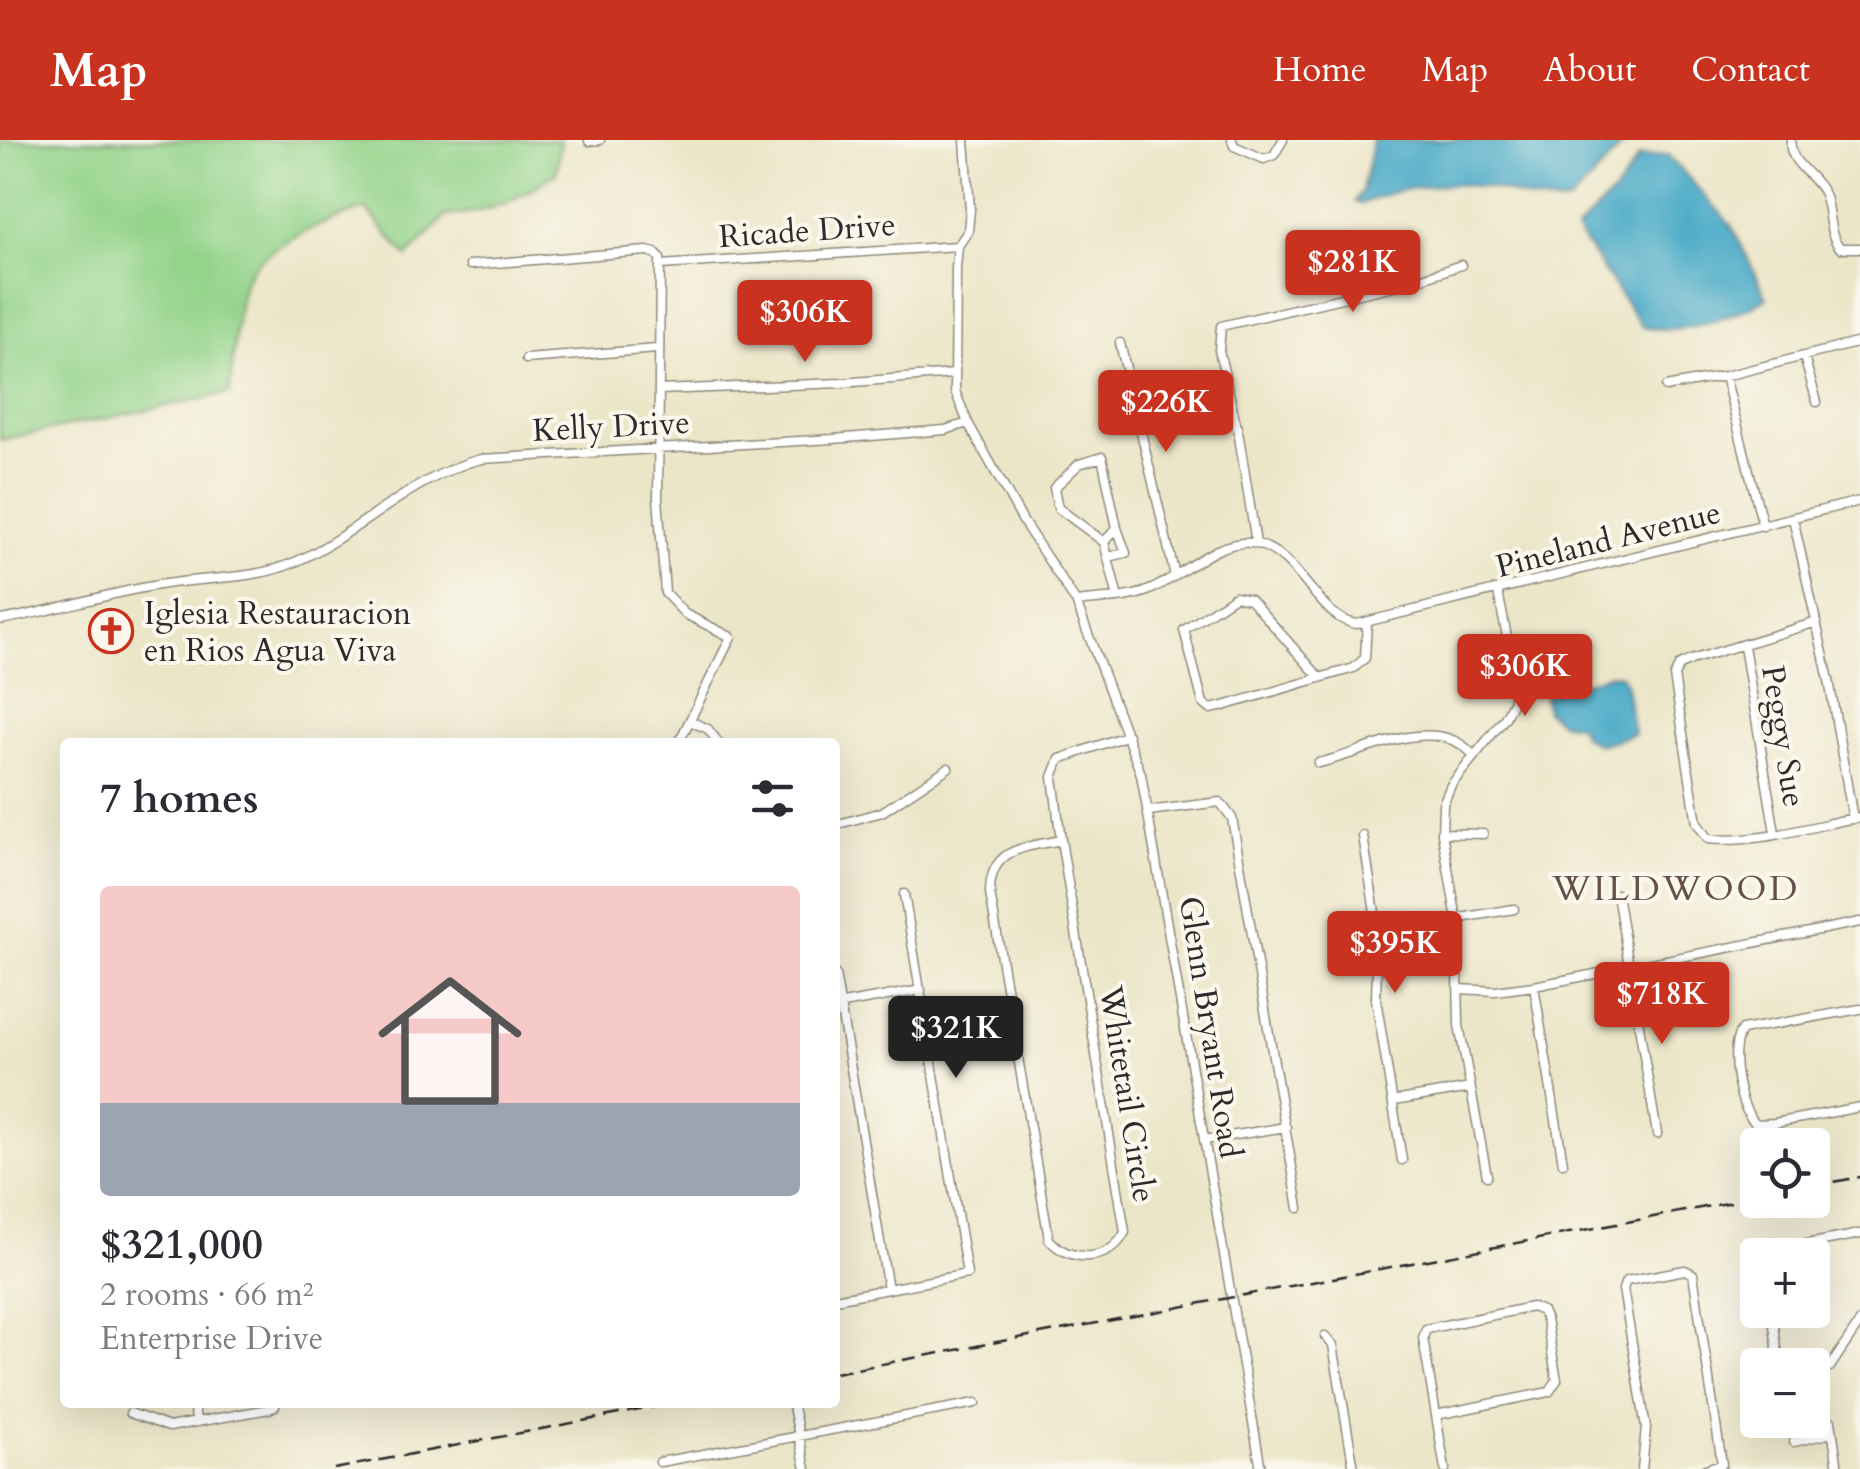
<!DOCTYPE html>
<html lang="en">
<head>
<meta charset="utf-8">
<style>
	body { margin:0; font-family:Cardo,serif; background:#f2f2f3; color:#2b2b33; height:100vh; display:flex; flex-direction:column; font-size:38px; white-space:nowrap }
	* { box-sizing:border-box; margin:0 }
	p { font-size:32px; color:#7c7c81 }
	.icon { flex:none; width:55px; height:55px; fill:none; stroke:currentColor; stroke-width:2; stroke-linecap:round; stroke-linejoin:round }
	.map { position:relative; flex:1; overflow:hidden }
	.drawer { position:absolute; left:60px; top:598px; width:780px; height:670px; display:flex; flex-direction:column; background:#fff; border-radius:10px; box-shadow:0 10px 40px #0002 }
	.drawer>* { flex:none }
	.fabs { position:absolute; left:1740px; top:988px; display:grid; gap:20px }
	.fabs a { display:grid; place-items:center; width:90px; height:90px; border-radius:10px; background:#fff; box-shadow:0 10px 40px #0002; font-size:50px }
	.price { position:absolute; translate:-50% -85px; padding:0 22px; border-radius:10px; background:#c8321e; color:#fff; font-size:32px; line-height:65px; filter:drop-shadow(0 2px 5px #0008) }
	.price::after { content:''; position:absolute; left:50%; top:60px; width:30px; height:22px; margin-left:-15px; background:inherit; clip-path:polygon(0 0,100% 0,50% 100%) }
	.price.current { background:#222; color:#fff }
	ul { padding:0; list-style:none }
	li { display:grid; align-content:center; gap:20px; height:530px; padding:0 40px }
	li+li { border-top:2px solid #e1e1e2 }
	li span { display:grid; place-items:center; height:310px; border-radius:10px; color:#555 }
	li>.icon { margin-inline-start:auto }
	span .icon { width:180px; height:180px; fill:#fffc; stroke-width:1 }
	li b { font-size:42px }
	h2 { display:flex; justify-content:space-between; align-items:center; height:120px; padding:0 40px; font-size:42px }
	header { display:flex; align-items:center; gap:60px; box-sizing:border-box; height:140px; padding:0 50px; background:#c8321e; color:#fff }
	header strong { font-size:48px }
	nav { display:flex; gap:55px; margin-inline-start:auto; font-size:35px }
	.map>svg:first-child { display:block }
	.green { fill:#93d38a; stroke:#5f7f5a; stroke-width:2.5 }
	.water { fill:#47a9c7; stroke:#396a79; stroke-width:2.5 }
	.lines { fill:none; stroke-linecap:round; stroke-linejoin:round }
	.minor-casing { stroke:#8c887a; stroke-width:11 }
	.minor { stroke:#fff; stroke-width:8 }
	.rail { stroke:#2b2b2b; stroke-width:2.5; stroke-dasharray:15 8; stroke-linecap:butt }
	.labels { text-anchor:middle; stroke-width:8; stroke-linejoin:round; paint-order:stroke }
	.street-label { font-size:32px; fill:#2b2b2b; stroke:#fbf7ec }
	.poi-label { font-size:32px; fill:#2b2b2b; stroke:#fbf7ec; text-anchor:start }
	.neighbourhood-label { font-size:35px; letter-spacing:2.5px; fill:#655047; stroke:#fbf7ec }
</style>
</head>
<body>
<header>
<strong>Map</strong>
<nav><a>Home</a><a>Map</a><a>About</a><a>Contact</a></nav>
</header>
<div class="map">
<svg width="1860" height="1329" viewBox="0 0 1860 1329">
	<rect width="100%" height="100%" fill="#fbf7ec"/>
	<filter id="ink" filterUnits="userSpaceOnUse"><feTurbulence type="fractalNoise" baseFrequency=".01" numOctaves="2"/><feDisplacementMap in="SourceGraphic" scale="20" xChannelSelector="R" yChannelSelector="G"/><feConvolveMatrix kernelMatrix="1 2 1 2 8 2 1 2 1" color-interpolation-filters="sRGB"/></filter>
	<filter id="wash" filterUnits="userSpaceOnUse"><feTurbulence type="fractalNoise" baseFrequency=".0048" numOctaves="4" result="noise"/><feDisplacementMap in="SourceGraphic" scale="40" xChannelSelector="R" yChannelSelector="G"/><feGaussianBlur stdDeviation="2.25" result="paint"/><feColorMatrix in="noise" values="0 0 0 0 0 0 0 0 0 0 0 0 0 0 0 0 0 1.4 0 .05"/><feComposite in="paint" operator="in"/></filter>
	<g filter="url(#wash)">
		<rect width="100%" height="100%" fill="#ece6c9"/>
		<path class="green" d="M 0,0 L 561,0 L 556,33 C 516,61 495,71 446,76 L 407,117 L 366,69 C 333,78 263,104 247,137 C 236,159 233,226 230,253 L 0,300 Z"/>
		<path class="water" d="M 1373,0 L 1628,0 L 1569,63 C 1530,66 1520,53 1485,47 C 1446,40 1396,48 1361,64 L 1355,61 L 1362,51 Z
			M 1668,15 L 1731,85 L 1767,158 C 1734,178 1681,195 1642,187 L 1576,90 L 1618,49 L 1639,17 Z
			M 1609,534 L 1621,535 L 1625,542 L 1634,594 L 1599,605 L 1583,596 L 1578,585 L 1560,582 L 1546,571 L 1544,556 Z"/>
	</g>
	<g filter="url(#ink)">
		<g class="lines">
			<defs>
				<path id="minor" d="M 965,0 L 970,70 L 968,91 L 958,106 L 956,128 L 955,251 L 968,283 L 1024,383 L 1076,462 L 1141,634 L 1261,1329
					M 1232,0 L 1234,6 L 1264,19 L 1274,15 L 1283,0
					M 1791,0 C 1787,23 1815,34 1824,54 C 1831,72 1827,92 1840,108 L 1860,108
					M 589,1 L 600,0
					M 470,125 L 647,111 L 655,113 L 660,118 L 658,357 L 665,453 L 685,474 L 731,497 L 679,602
					M 660,125 L 958,106
					M 1120,203 L 1175,436
					M 1804,217 L 1817,262
					M 526,219 L 657,209
					M 1725,236 L 1763,386
					M 1666,247 L 1725,236 L 1860,202
					M 659,250 L 841,243 L 954,234
					M 1793,378 L 1829,540 L 1853,679
					M 1104,402 L 1058,368 L 1054,348 L 1079,324 L 1102,317 L 1117,388 L 1104,402 L 1118,458
					M 1256,403 L 1239,297 L 1219,210 L 1221,186 L 1411,142 L 1461,125
					M 1108,417 L 1126,413 L 1117,388
					M 1076,462 C 1102,458 1129,460 1152,449 C 1183,435 1221,395 1257,404 C 1300,415 1320,481 1357,484 L 1860,361
					M 0,480 C 56,471 109,452 165,444 C 207,437 253,440 293,423 C 357,395 413,336 481,319 L 833,299 L 945,290 L 968,283
					M 1817,482 L 1691,520 L 1680,525 L 1674,536 L 1697,683 L 1708,699 C 1758,704 1811,686 1860,677
					M 1744,506 L 1775,693
					M 1320,538 L 1250,459 L 1235,456 L 1184,490 L 1203,563 L 1210,569 L 1220,567 L 1354,528 L 1365,518 L 1367,482
					M 690,581 L 708,589 L 718,602
					M 1318,623 C 1363,614 1436,571 1473,615
					M 1148,671 L 1220,662 L 1232,678 L 1299,1068
					M 835,685 L 882,672 L 948,628
					M 1442,693 L 1483,694
					M 1363,696 L 1378,792 L 1376,859 L 1402,1020
					M 1061,700 L 1125,1092 C 1111,1122 1069,1124 1049,1099 L 990,753 C 990,707 1024,708 1061,700 Z
					M 1061,700 L 1053,637 L 1060,619 L 1128,595
					M 1617,754 L 1657,994
					M 1378,792 L 1514,769
					M 835,834 L 888,1149
					M 1534,846 L 1563,1023
					M 1460,849 L 1495,851 L 1534,846 L 1860,782
					M 837,865 L 921,850
					M 1860,869 L 1742,890 C 1727,906 1739,973 1757,984 L 1775,983 L 1860,967
					M 1394,961 L 1470,948
					M 1204,1000 L 1286,987
					M 1487,1036 L 1459,885 L 1457,780 L 1442,693 L 1443,664 L 1451,645 L 1505,578 L 1514,560 L 1515,537 L 1498,452
					M 1772,1115 L 1786,1108 L 1860,1094
					M 835,1159 L 967,1134 L 904,754
					M 1772,1170 L 1779,1223 L 1785,1225
					M 1325,1196 L 1333,1205 L 1354,1329
					M 1812,1228 L 1830,1227 L 1860,1182
					M 192,1262 L 197,1282
					M 792,1262 L 806,1329
					M 130,1273 L 169,1287 L 269,1269 L 275,1266 L 274,1262
					M 1436,1275 L 1549,1252 L 1557,1240 L 1546,1180 L 1542,1171 L 1532,1167 L 1426,1189 L 1423,1198 L 1445,1329
					M 1831,1281 L 1838,1329
					M 1794,1302 L 1832,1293
					M 660,1322 L 976,1263
					M 1642,1329 L 1646,1288 L 1623,1149 L 1626,1141 L 1685,1130 L 1693,1134 L 1722,1324 L 1705,1329"/>
			</defs>
			<use href="#minor" class="minor-casing"/>
			<use href="#minor" class="minor"/>
			<path class="rail" d="M 1812,1046 L 1860,1037
				M 835,1233 L 1758,1057
				M 334,1329 L 681,1262"/>
		</g>
	</g>
	<defs>
		<symbol id="church-ring" viewBox="-11 -11 22 22"><circle r="9.5" fill="#fbf7ec" stroke="#c8321e" stroke-width="1.5"/><path d="M-1.2-6h2.4v3.5h3.3v2.4h-3.3V6h-2.4V-.1h-3.3v-2.4h3.3Z" fill="#c8321e"/></symbol>
	</defs>
	<g fill-rule="evenodd">
		<use href="#church-ring" x="86" y="466" width="50" height="50"/>
	</g>
	<g class="labels">
		<g class="street-label">
			<text transform="translate(807 90) rotate(-4)" y="11">Ricade Drive</text>
			<text transform="translate(611 286) rotate(-3)" y="11">Kelly Drive</text>
			<text transform="translate(1608 399) rotate(-14)" y="11">Pineland Avenue</text>
			<text transform="translate(1784 596) rotate(81)" y="11">Peggy Sue</text>
			<text transform="translate(1211 887) rotate(81)" y="11">Glenn Bryant Road</text>
			<text transform="translate(1128 954) rotate(81)" y="11">Whitetail Circle</text>
		</g>
		<g class="poi-label">
			<text x="144" y="484">Iglesia Restauracion<tspan x="144" dy="37">en Rios Agua Viva</tspan></text>
		</g>
		<g class="neighbourhood-label">
			<text x="1676" y="760">WILDWOOD</text>
		</g>
	</g>
</svg>
<div class="fabs">
<a><svg class="icon" aria-label="locate" viewBox="0 0 24 24"><circle cx="12" cy="12" r="6"/><path d="M12 2v4M12 18v4M2 12h4M18 12h4"/></svg></a>
<a>+</a>
<a>−</a>
</div>
<b class="price" style="left:1353px;top:175px">$281K</b>
<b class="price" style="left:805px;top:225px">$306K</b>
<b class="price" style="left:1166px;top:315px">$226K</b>
<b class="price" style="left:1525px;top:579px">$306K</b>
<b class="price" style="left:1395px;top:856px">$395K</b>
<b class="price" style="left:1662px;top:907px">$718K</b>
<b class="price current" style="left:956px;top:941px">$321K</b>
<section class="drawer">
<h2>7 homes<svg class="icon" aria-label="filters" viewBox="0 0 24 24"><path d="M4 7h16M4 17h16"/><circle cx="9" cy="7" r="2"/><circle cx="15" cy="17" r="2"/></svg></h2>
<ul>
<li><span style="background:linear-gradient(#f6c9c9 70%,#9aa5b1 0)"><svg class="icon" aria-label="home" viewBox="0 0 24 24"><path d="M3 11l9-7 9 7M6 9v11h12V9"/></svg></span><div><b>$321,000</b><p>2 rooms · 66 m²</p><p>Enterprise Drive</p></div></li>
</ul>
</section>
</div>
</body>
</html>
